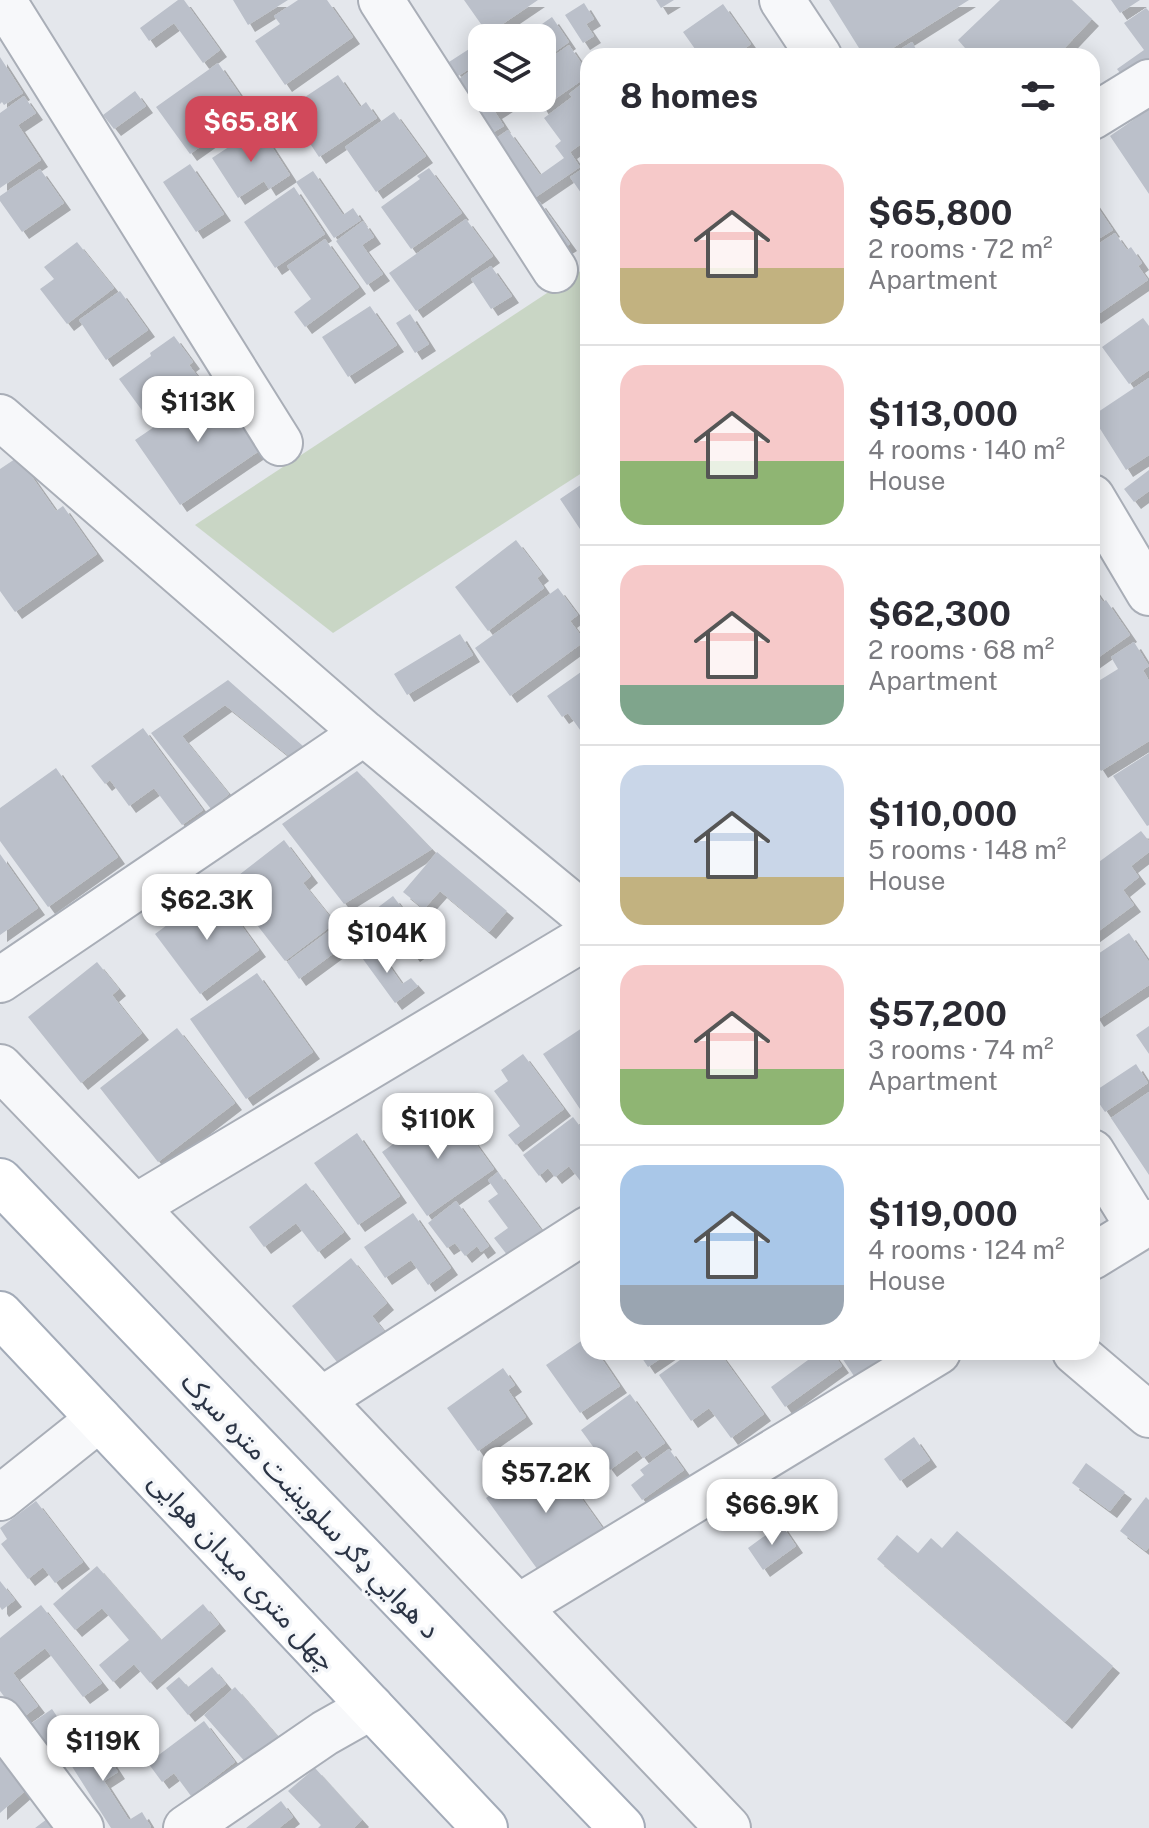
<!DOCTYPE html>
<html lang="en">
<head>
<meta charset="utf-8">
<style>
	body { margin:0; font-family:"Public Sans","Noto Sans Arabic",sans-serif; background:#f2f2f3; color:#2b2b33; height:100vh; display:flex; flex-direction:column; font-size:30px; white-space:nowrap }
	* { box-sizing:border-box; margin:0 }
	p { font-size:26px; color:#7c7c81 }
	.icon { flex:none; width:44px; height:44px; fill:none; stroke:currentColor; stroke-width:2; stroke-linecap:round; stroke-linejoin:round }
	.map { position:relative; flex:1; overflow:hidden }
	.panel { position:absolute; left:580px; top:48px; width:520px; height:1312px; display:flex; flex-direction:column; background:#fff; border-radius:24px; box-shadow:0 4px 20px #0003 }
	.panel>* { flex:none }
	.tools { position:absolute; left:468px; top:24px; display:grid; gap:16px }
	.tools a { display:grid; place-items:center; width:88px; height:88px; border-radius:16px; background:#fff; box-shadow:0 4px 20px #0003; font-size:40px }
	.price { position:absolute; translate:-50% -68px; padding:0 18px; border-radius:16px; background:#fff; color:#222; font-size:26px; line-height:52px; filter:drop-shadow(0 2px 4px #0008) }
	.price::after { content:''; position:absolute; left:50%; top:48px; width:24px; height:18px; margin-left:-12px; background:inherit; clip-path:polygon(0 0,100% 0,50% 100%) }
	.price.current { background:#d1495b; color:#fff }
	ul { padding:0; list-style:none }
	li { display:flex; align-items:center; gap:24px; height:200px; padding:0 40px }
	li+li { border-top:2px solid #e1e1e2 }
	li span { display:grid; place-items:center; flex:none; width:224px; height:160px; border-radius:24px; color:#555 }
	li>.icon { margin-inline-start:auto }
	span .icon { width:96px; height:96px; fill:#fffc; stroke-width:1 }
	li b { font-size:34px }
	h2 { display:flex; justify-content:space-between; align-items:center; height:96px; padding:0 40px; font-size:34px }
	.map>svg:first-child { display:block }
	.green { fill:#c9d6c5 }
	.building { fill:#bbc0ca; filter:url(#shadow) }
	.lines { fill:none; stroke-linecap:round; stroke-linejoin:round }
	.minor-casing { stroke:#a9aeb7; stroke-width:48 }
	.major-casing { stroke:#a3abb8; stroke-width:48 }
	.minor { stroke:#f7f8fa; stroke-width:44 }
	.major { stroke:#fff; stroke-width:44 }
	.labels { text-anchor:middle; stroke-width:7; stroke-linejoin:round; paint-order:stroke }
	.street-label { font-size:28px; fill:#2b3445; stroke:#f4f6f9 }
</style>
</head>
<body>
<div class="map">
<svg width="1149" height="1828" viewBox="0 0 1149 1828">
	<defs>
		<filter id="shadow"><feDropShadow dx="7" dy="7" stdDeviation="0" flood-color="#0004"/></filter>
	</defs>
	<rect width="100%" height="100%" fill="#e4e7ec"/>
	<path class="green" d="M 588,266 L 588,469 L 333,633 L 195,525 Z"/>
	<path class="building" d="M 178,0 L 184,0 L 220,50 L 203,63 L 174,23 L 149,41 L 140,28 Z
		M 233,0 L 288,0 L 248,25 Z
		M 298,0 L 327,0 L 353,37 L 285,85 L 255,41 L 280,24 L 274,16 Z
		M 464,0 L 538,0 L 488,34 Z
		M 656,0 L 674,0 L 661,8 Z
		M 829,0 L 969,0 L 880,56 L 864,56 Z
		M 1000,0 L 1072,0 L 1092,19 L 1057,56 L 972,56 L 958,40 Z
		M 1111,0 L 1140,0 L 1120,13 Z
		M 584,3 L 594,19 L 586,24 L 594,36 L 583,43 L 565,15 Z
		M 723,4 L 751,44 L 734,56 L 700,56 L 683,32 Z
		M 1146,8 L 1149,11 L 1149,71 L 1129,85 L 1117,69 L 1144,50 L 1124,23 Z
		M 552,17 L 569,42 L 542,61 L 542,38 L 522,38 Z
		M 480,42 L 482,45 L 482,61 L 458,76 L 449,62 Z
		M 912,42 L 920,56 L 889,56 Z
		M 569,45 L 588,73 L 588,76 L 542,108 L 536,98 L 542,98 L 542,64 Z
		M 0,57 L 23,93 L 4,105 L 2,102 L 0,104 Z
		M 482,62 L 482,81 L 468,91 L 459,79 Z
		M 218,63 L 251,111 L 190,154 L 156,107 Z
		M 338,75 L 360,107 L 366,102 L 377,118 L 319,157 L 287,109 Z
		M 588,79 L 588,139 L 570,152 L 580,167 L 533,199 L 492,141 L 508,130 L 540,175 L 564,158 L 555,146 L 561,141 L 544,118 L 572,97 L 569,94 Z
		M 135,91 L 146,106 L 114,129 L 103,115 Z
		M 24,96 L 36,113 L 18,125 L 41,160 L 0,188 L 0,113 Z
		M 489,98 L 517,98 L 495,112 L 504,126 L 492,133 L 475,107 Z
		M 1149,109 L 1149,194 L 1110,136 Z
		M 394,112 L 426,156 L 376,192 L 345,147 Z
		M 259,127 L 290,175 L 269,189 L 264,181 L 238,198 L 212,158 Z
		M 190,164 L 224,214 L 196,232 L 163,182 Z
		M 588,165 L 588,203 L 570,177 Z
		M 429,168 L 462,213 L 411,249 L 381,207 L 420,179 L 417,176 Z
		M 40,169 L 64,203 L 22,232 L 0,201 L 0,196 Z
		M 313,171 L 343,215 L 353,208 L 361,220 L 334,238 L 296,182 Z
		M 294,187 L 325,234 L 275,268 L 244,222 Z
		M 1092,199 L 1113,230 L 1092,243 Z
		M 539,201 L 570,244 L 557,252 L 526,209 Z
		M 466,219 L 493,256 L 416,311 L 389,273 Z
		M 363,221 L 374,237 L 362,245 L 383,274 L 367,285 L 336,241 Z
		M 1115,233 L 1127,250 L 1131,247 L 1142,263 L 1138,266 L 1148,280 L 1094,317 L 1092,314 L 1092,248 Z
		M 325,239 L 359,287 L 305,327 L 294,312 L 311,299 L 287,266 Z
		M 77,242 L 114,288 L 67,324 L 40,289 L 54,279 L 44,267 Z
		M 491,266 L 512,296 L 491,309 L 471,279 Z
		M 120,291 L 148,330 L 106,360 L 79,320 Z
		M 370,306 L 397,345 L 348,377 L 322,337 Z
		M 410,314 L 429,344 L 415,353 L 396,323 Z
		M 1143,318 L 1149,326 L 1149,370 L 1129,384 L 1102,347 Z
		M 174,336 L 193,362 L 189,365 L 205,386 L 152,424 L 119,379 L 151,356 L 150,353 Z
		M 1149,378 L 1149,455 L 1126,470 L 1092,416 Z
		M 217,384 L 262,449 L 180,505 L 135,440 Z
		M 18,457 L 56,511 L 63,506 L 97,554 L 15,612 L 0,591 L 0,469 Z
		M 1149,470 L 1149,491 L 1134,502 L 1124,489 Z
		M 588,480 L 588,541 L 560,499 Z
		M 516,540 L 542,574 L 537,578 L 544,588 L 488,631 L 455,587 Z
		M 1092,586 L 1103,602 L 1106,600 L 1130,635 L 1092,662 Z
		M 558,588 L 578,615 L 570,621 L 585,641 L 510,696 L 475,648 Z
		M 460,634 L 473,655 L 407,695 L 394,674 Z
		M 1134,642 L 1149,666 L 1143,670 L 1149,681 L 1149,741 L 1101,771 L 1092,757 L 1092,685 L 1118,669 L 1111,657 Z
		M 588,667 L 588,731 L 583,734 L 568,713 L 562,717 L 547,696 Z
		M 228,680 L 303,746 L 290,757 L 225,705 L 182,736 L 229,794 L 211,809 L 151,733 Z
		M 143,728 L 203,810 L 182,825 L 154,788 L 129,806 L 110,780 L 105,784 L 91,766 Z
		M 1149,753 L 1149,825 L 1147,826 L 1113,776 Z
		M 56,768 L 118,857 L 48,907 L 0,841 L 0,808 Z
		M 357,771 L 432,849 L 344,904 L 282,824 Z
		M 1141,831 L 1149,841 L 1149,852 L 1131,866 L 1139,877 L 1123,890 L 1134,905 L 1092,936 L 1092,867 Z
		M 284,840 L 311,876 L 303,883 L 335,923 L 285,961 L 226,885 Z
		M 437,852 L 507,911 L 489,932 L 440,891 L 424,909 L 403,892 Z
		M 0,854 L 38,908 L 0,935 Z
		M 215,889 L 259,950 L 200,994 L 155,934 Z
		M 393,896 L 429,944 L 413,955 L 388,922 L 358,944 L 348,930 Z
		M 337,925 L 349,942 L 299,979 L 287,962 Z
		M 1129,933 L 1149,962 L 1149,985 L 1097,1020 L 1092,1012 L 1092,958 Z
		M 374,944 L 402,984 L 411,978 L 418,986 L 395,1003 L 360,955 Z
		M 97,962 L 119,989 L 112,995 L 142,1033 L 81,1083 L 28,1017 Z
		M 257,973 L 313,1052 L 246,1099 L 190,1019 Z
		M 588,1024 L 588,1104 L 580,1109 L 543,1054 Z
		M 1149,1026 L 1149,1054 L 1136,1035 Z
		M 177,1028 L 235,1103 L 158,1162 L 100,1088 Z
		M 523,1054 L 564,1109 L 516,1145 L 508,1135 L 520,1126 L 494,1091 L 508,1081 L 501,1070 Z
		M 1136,1064 L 1148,1083 L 1105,1112 L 1092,1093 Z
		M 1149,1092 L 1149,1175 L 1111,1118 Z
		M 448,1105 L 494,1169 L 427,1216 L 382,1152 Z
		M 573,1117 L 588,1137 L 588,1191 L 569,1166 L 555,1177 L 548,1168 L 539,1176 L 523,1155 Z
		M 357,1133 L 400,1196 L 358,1225 L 314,1163 Z
		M 498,1172 L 542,1231 L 508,1256 L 494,1238 L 508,1228 L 488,1201 L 498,1194 L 488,1180 Z
		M 306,1183 L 344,1232 L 318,1252 L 296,1223 L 264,1247 L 249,1227 Z
		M 456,1201 L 489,1246 L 481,1252 L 477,1246 L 465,1256 L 455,1243 L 447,1248 L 428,1223 Z
		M 413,1213 L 451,1268 L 428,1285 L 411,1260 L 385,1278 L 364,1247 Z
		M 351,1258 L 387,1303 L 372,1316 L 393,1342 L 349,1377 L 292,1306 Z
		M 587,1337 L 588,1352 L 597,1352 L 620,1386 L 580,1413 L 546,1365 Z
		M 638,1352 L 670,1352 L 648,1367 Z
		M 691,1352 L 719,1352 L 764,1414 L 731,1438 L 709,1408 L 691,1421 L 659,1375 Z
		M 819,1352 L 832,1352 L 842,1366 L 785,1407 L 771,1387 Z
		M 838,1352 L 896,1352 L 856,1379 Z
		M 503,1368 L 515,1385 L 508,1390 L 526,1417 L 478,1451 L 447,1408 Z
		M 630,1394 L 665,1443 L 643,1458 L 637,1450 L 610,1470 L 581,1430 Z
		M 914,1437 L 930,1460 L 900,1481 L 884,1459 Z
		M 669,1449 L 684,1470 L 642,1500 L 631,1485 L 644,1475 L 640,1470 Z
		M 549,1453 L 606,1533 L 543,1577 L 486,1498 Z
		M 1086,1463 L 1125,1492 L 1110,1511 L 1072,1483 Z
		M 1146,1497 L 1149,1500 L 1149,1547 L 1146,1551 L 1120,1531 Z
		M 36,1501 L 83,1562 L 55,1583 L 43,1567 L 28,1579 L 1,1544 L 7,1539 L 0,1528 Z
		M 781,1524 L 796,1546 L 763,1570 L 748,1548 Z
		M 957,1531 L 1113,1666 L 1065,1722 L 877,1559 L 897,1535 L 918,1553 L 931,1538 L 942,1548 Z
		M 97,1566 L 161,1640 L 203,1604 L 219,1624 L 150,1683 L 134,1664 L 113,1682 L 99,1665 L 129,1640 L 102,1608 L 75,1630 L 53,1604 Z
		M 0,1581 L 15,1600 L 2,1610 L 0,1607 Z
		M 41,1605 L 102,1683 L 83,1697 L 45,1648 L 13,1673 L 38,1706 L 21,1719 L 0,1691 L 0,1638 Z
		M 212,1667 L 226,1684 L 188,1715 L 166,1688 L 179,1677 L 188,1687 Z
		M 235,1687 L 285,1745 L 254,1772 L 204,1715 Z
		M 52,1709 L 67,1731 L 39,1750 L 23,1729 Z
		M 204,1721 L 235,1762 L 191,1796 L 174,1773 L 162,1782 L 148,1763 Z
		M 108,1736 L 118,1753 L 109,1758 L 118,1772 L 104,1781 L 129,1820 L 142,1812 L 151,1827 L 149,1828 L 111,1828 L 66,1757 L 82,1746 L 85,1751 Z
		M 0,1746 L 34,1783 L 0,1813 Z
		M 315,1768 L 362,1820 L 354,1828 L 318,1828 L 321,1825 L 288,1791 Z
		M 281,1801 L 293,1817 L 279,1828 L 246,1828 Z
		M 47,1819 L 53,1828 L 35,1828 Z"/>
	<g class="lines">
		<defs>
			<path id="minor" d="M 3,0 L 280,443
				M 381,0 L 555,270
				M 782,0 L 819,56
				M 1092,117 L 1149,82
				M 0,417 L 364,733 L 588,918
				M 1092,497 L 1149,593
				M 0,980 L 364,733
				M 0,1067 L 321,1400 L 728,1828
				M 1092,1152 L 1139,1228
				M 135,1207 L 588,936
				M 1092,1257 L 1149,1222
				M 1075,1352 L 1149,1415
				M 321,1400 L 588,1229
				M 0,1498 L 99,1419
				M 518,1607 L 938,1352
				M 0,1720 L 81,1828
				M 186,1828 L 325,1733 L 371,1707"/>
			<path id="major" d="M 0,1181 L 622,1828
				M 0,1314 L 485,1828"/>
		</defs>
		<use href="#minor" class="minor-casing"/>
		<use href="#major" class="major-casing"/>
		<use href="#minor" class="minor"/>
		<use href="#major" class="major"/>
	</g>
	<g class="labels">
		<g class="street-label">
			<text transform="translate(311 1505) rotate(46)" y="10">د هوايي ډګر سلویښت متره سړک</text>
			<text transform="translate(243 1571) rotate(47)" y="10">چهل متری میدان هوایی</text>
		</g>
	</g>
</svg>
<div class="tools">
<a><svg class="icon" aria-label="layers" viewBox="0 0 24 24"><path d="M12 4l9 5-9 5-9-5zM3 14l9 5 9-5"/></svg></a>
</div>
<b class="price current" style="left:251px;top:164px">$65.8K</b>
<b class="price" style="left:198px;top:444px">$113K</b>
<b class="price" style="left:207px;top:942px">$62.3K</b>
<b class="price" style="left:387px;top:975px">$104K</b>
<b class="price" style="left:438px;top:1161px">$110K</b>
<b class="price" style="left:546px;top:1515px">$57.2K</b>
<b class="price" style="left:772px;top:1547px">$66.9K</b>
<b class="price" style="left:103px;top:1783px">$119K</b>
<section class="panel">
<h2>8 homes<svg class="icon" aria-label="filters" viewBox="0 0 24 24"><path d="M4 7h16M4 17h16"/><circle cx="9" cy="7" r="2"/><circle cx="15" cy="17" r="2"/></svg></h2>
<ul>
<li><span style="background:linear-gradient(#f6c9c9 65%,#c2b280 0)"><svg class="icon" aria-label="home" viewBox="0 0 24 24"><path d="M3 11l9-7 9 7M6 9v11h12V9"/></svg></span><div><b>$65,800</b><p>2 rooms · 72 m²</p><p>Apartment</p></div></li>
<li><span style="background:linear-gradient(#f6c9c9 60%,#8fb573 0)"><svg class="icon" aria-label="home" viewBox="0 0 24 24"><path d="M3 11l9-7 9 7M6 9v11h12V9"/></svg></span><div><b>$113,000</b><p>4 rooms · 140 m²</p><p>House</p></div></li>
<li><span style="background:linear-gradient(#f6c9c9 75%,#7fa58c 0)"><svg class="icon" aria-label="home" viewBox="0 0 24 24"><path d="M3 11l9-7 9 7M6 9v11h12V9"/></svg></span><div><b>$62,300</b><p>2 rooms · 68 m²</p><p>Apartment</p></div></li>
<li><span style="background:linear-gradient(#c9d6e8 70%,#c2b280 0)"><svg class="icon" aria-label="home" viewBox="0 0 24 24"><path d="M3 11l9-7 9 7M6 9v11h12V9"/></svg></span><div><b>$110,000</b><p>5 rooms · 148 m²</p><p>House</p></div></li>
<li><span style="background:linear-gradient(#f6c9c9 65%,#8fb573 0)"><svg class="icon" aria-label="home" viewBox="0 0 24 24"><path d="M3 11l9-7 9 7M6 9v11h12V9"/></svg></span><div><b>$57,200</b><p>3 rooms · 74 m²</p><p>Apartment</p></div></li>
<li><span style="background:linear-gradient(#a9c7e8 75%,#9aa5b1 0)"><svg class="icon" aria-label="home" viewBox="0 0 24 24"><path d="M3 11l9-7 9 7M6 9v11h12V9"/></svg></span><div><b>$119,000</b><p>4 rooms · 124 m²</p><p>House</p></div></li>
</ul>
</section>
</div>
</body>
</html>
